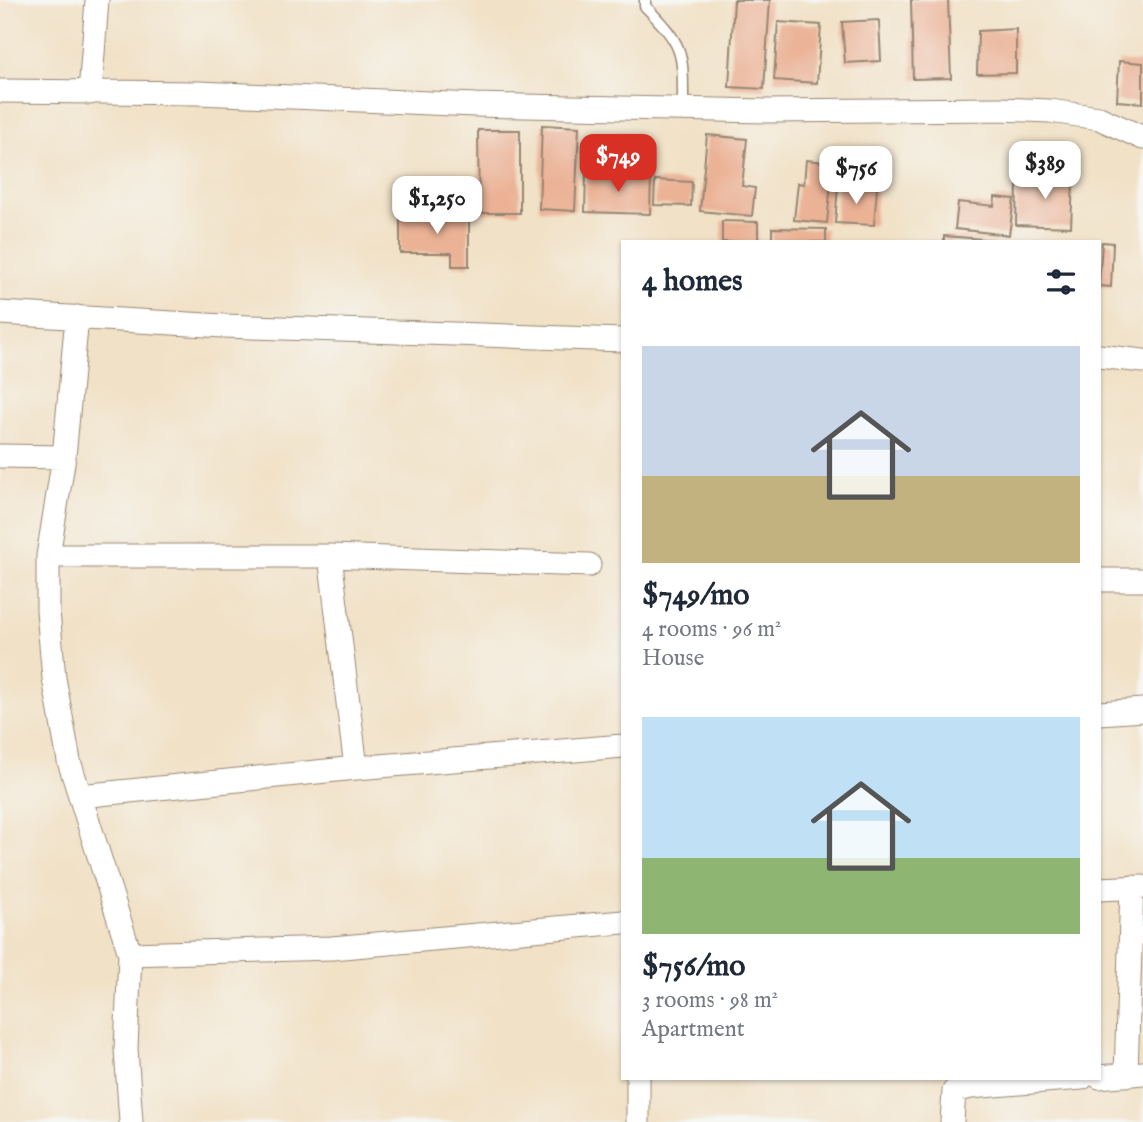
<!DOCTYPE html>
<html lang="en">
<head>
<meta charset="utf-8">
<style>
	body { margin:0; font-family:"IM FELL English",serif; background:#f6f6f7; color:#1f2937; height:100vh; display:flex; flex-direction:column; font-size:26px; white-space:nowrap }
	* { box-sizing:border-box; margin:0 }
	p { font-size:23px; color:#747a83 }
	.icon { flex:none; width:38px; height:38px; fill:none; stroke:currentColor; stroke-width:2; stroke-linecap:round; stroke-linejoin:round }
	.map { position:relative; flex:1; overflow:hidden }
	.sheet { position:absolute; left:621px; top:240px; width:480px; height:840px; display:flex; flex-direction:column; background:#fff; border-radius:0px; box-shadow:0 2px 5px #0004 }
	.sheet>* { flex:none }
	.price { position:absolute; translate:-50% -60px; padding:0 16px; border-radius:14px; background:#fff; color:#222; font-size:23px; line-height:46px; filter:drop-shadow(0 2px 4px #0008) }
	.price::after { content:''; position:absolute; left:50%; top:42px; width:21px; height:16px; margin-left:-10px; background:inherit; clip-path:polygon(0 0,100% 0,50% 100%) }
	.price.on { background:#d93025; color:#fff }
	ul { padding:0; list-style:none }
	li { display:grid; align-content:center; gap:14px; height:371px; padding:0 21px }
	li span { display:grid; place-items:center; height:217px; border-radius:0px; color:#555 }
	li>.icon { margin-inline-start:auto }
	span .icon { width:126px; height:126px; fill:#fffc; stroke-width:1 }
	li b { font-size:30px }
	h2 { display:flex; justify-content:space-between; align-items:center; height:84px; padding:0 21px; font-size:30px }
	.map>svg:first-child { display:block }
	.building { fill:#ebb296 }
	.lines { fill:none; stroke-linecap:round; stroke-linejoin:round }
	.lane-casing { stroke:#968672; stroke-width:13 }
	.street-casing { stroke:#968672; stroke-width:25 }
	.lane { stroke:#fff; stroke-width:10 }
	.street { stroke:#fff; stroke-width:23 }
</style>
</head>
<body>
<div class="map">
<svg width="1143" height="1122" viewBox="0 0 1143 1122">
	<rect width="100%" height="100%" fill="#f6f6f2"/>
	<filter id="ink" filterUnits="userSpaceOnUse"><feTurbulence type="fractalNoise" baseFrequency=".0143" numOctaves="2"/><feDisplacementMap in="SourceGraphic" scale="14" xChannelSelector="R" yChannelSelector="G"/><feConvolveMatrix kernelMatrix="1 2 1 2 8 2 1 2 1" color-interpolation-filters="sRGB"/></filter>
	<filter id="wash" filterUnits="userSpaceOnUse"><feTurbulence type="fractalNoise" baseFrequency=".00686" numOctaves="4" result="noise"/><feDisplacementMap in="SourceGraphic" scale="28" xChannelSelector="R" yChannelSelector="G"/><feGaussianBlur stdDeviation="1.57" result="paint"/><feColorMatrix in="noise" values="0 0 0 0 0 0 0 0 0 0 0 0 0 0 0 0 0 1.4 0 .05"/><feComposite in="paint" operator="in"/></filter>
	<g filter="url(#wash)">
		<rect width="100%" height="100%" fill="#f1e1c6"/>
		<g id="blocks">
			<path class="building" d="M 734,0 L 770,0 L 764,89 L 729,87 Z
				M 911,0 L 948,0 L 951,78 L 913,79 Z
				M 879,20 L 881,61 L 845,63 L 842,22 Z
				M 778,22 L 821,25 L 817,83 L 774,80 Z
				M 1016,29 L 1016,73 L 977,74 L 978,31 Z
				M 1119,61 L 1143,63 L 1143,103 L 1117,101 Z
				M 542,125 L 579,127 L 575,211 L 539,209 Z
				M 478,130 L 520,130 L 520,213 L 479,213 Z
				M 707,135 L 747,139 L 742,186 L 755,188 L 752,216 L 700,211 Z
				M 806,160 L 833,163 L 827,223 L 794,220 L 798,183 L 804,184 Z
				M 1030,171 L 1054,172 L 1053,179 L 1073,180 L 1071,227 L 1016,225 L 1017,183 L 1030,184 Z
				M 586,173 L 651,175 L 650,214 L 585,212 Z
				M 655,180 L 692,182 L 691,206 L 654,205 Z
				M 838,186 L 877,188 L 874,225 L 835,223 Z
				M 995,197 L 1014,199 L 1009,235 L 955,229 L 958,202 L 994,206 Z
				M 469,214 L 469,266 L 452,266 L 452,253 L 400,253 L 400,215 Z
				M 722,221 L 758,222 L 758,242 L 722,242 Z
				M 772,228 L 826,229 L 826,242 L 772,242 Z
				M 944,236 L 995,240 L 995,242 L 944,242 Z
				M 1102,242 L 1113,243 L 1111,287 L 1099,286 Z"/>
		</g>
	</g>
	<g filter="url(#ink)">
		<use href="#blocks" fill-opacity="0" stroke="#968672" stroke-width="2"/>
		<g class="lines">
			<defs>
				<path id="lane" d="M 645,0 L 645,6 C 685,47 683,52 683,108"/>
				<path id="street" d="M 0,91 L 199,93 L 475,105 L 766,111 L 999,109 L 1050,111 L 1099,118 L 1143,138
					M 90,93 L 97,0
					M 0,313 L 224,326 L 623,340
					M 77,317 L 64,457 L 48,556 L 48,611 L 54,678 L 69,761 L 130,954 L 126,1049 L 131,1122
					M 1099,356 L 1143,361
					M 0,456 L 64,457
					M 48,556 L 330,556 L 589,565
					M 330,556 L 356,768
					M 1099,580 L 1143,580
					M 1099,713 L 1143,710
					M 80,796 L 356,768 L 623,746
					M 1099,889 L 1143,887
					M 130,954 L 332,948 L 623,922
					M 1126,1075 L 1132,887
					M 1099,1077 L 1143,1073
					M 638,1078 L 638,1122
					M 952,1122 L 954,1091 L 971,1087 L 1082,1078"/>
			</defs>
			<use href="#lane" class="lane-casing"/>
			<use href="#street" class="street-casing"/>
			<use href="#lane" class="lane"/>
			<use href="#street" class="street"/>
		</g>
	</g>
</svg>
<b class="price on" style="left:618px;top:194px">$749</b>
<b class="price" style="left:1045px;top:201px">$389</b>
<b class="price" style="left:856px;top:206px">$756</b>
<b class="price" style="left:437px;top:236px">$1,250</b>
<section class="sheet">
<h2>4 homes<svg class="icon" aria-label="filters" viewBox="0 0 24 24"><path d="M4 7h16M4 17h16"/><circle cx="9" cy="7" r="2"/><circle cx="15" cy="17" r="2"/></svg></h2>
<ul>
<li><span style="background:linear-gradient(#c9d6e8 60%,#c2b280 0)"><svg class="icon" aria-label="home" viewBox="0 0 24 24"><path d="M3 11l9-7 9 7M6 9v11h12V9"/></svg></span><div><b>$749/mo</b><p>4 rooms · 96 m²</p><p>House</p></div></li>
<li><span style="background:linear-gradient(#bfe0f5 65%,#8fb573 0)"><svg class="icon" aria-label="home" viewBox="0 0 24 24"><path d="M3 11l9-7 9 7M6 9v11h12V9"/></svg></span><div><b>$756/mo</b><p>3 rooms · 98 m²</p><p>Apartment</p></div></li>
</ul>
</section>
</div>
</body>
</html>
